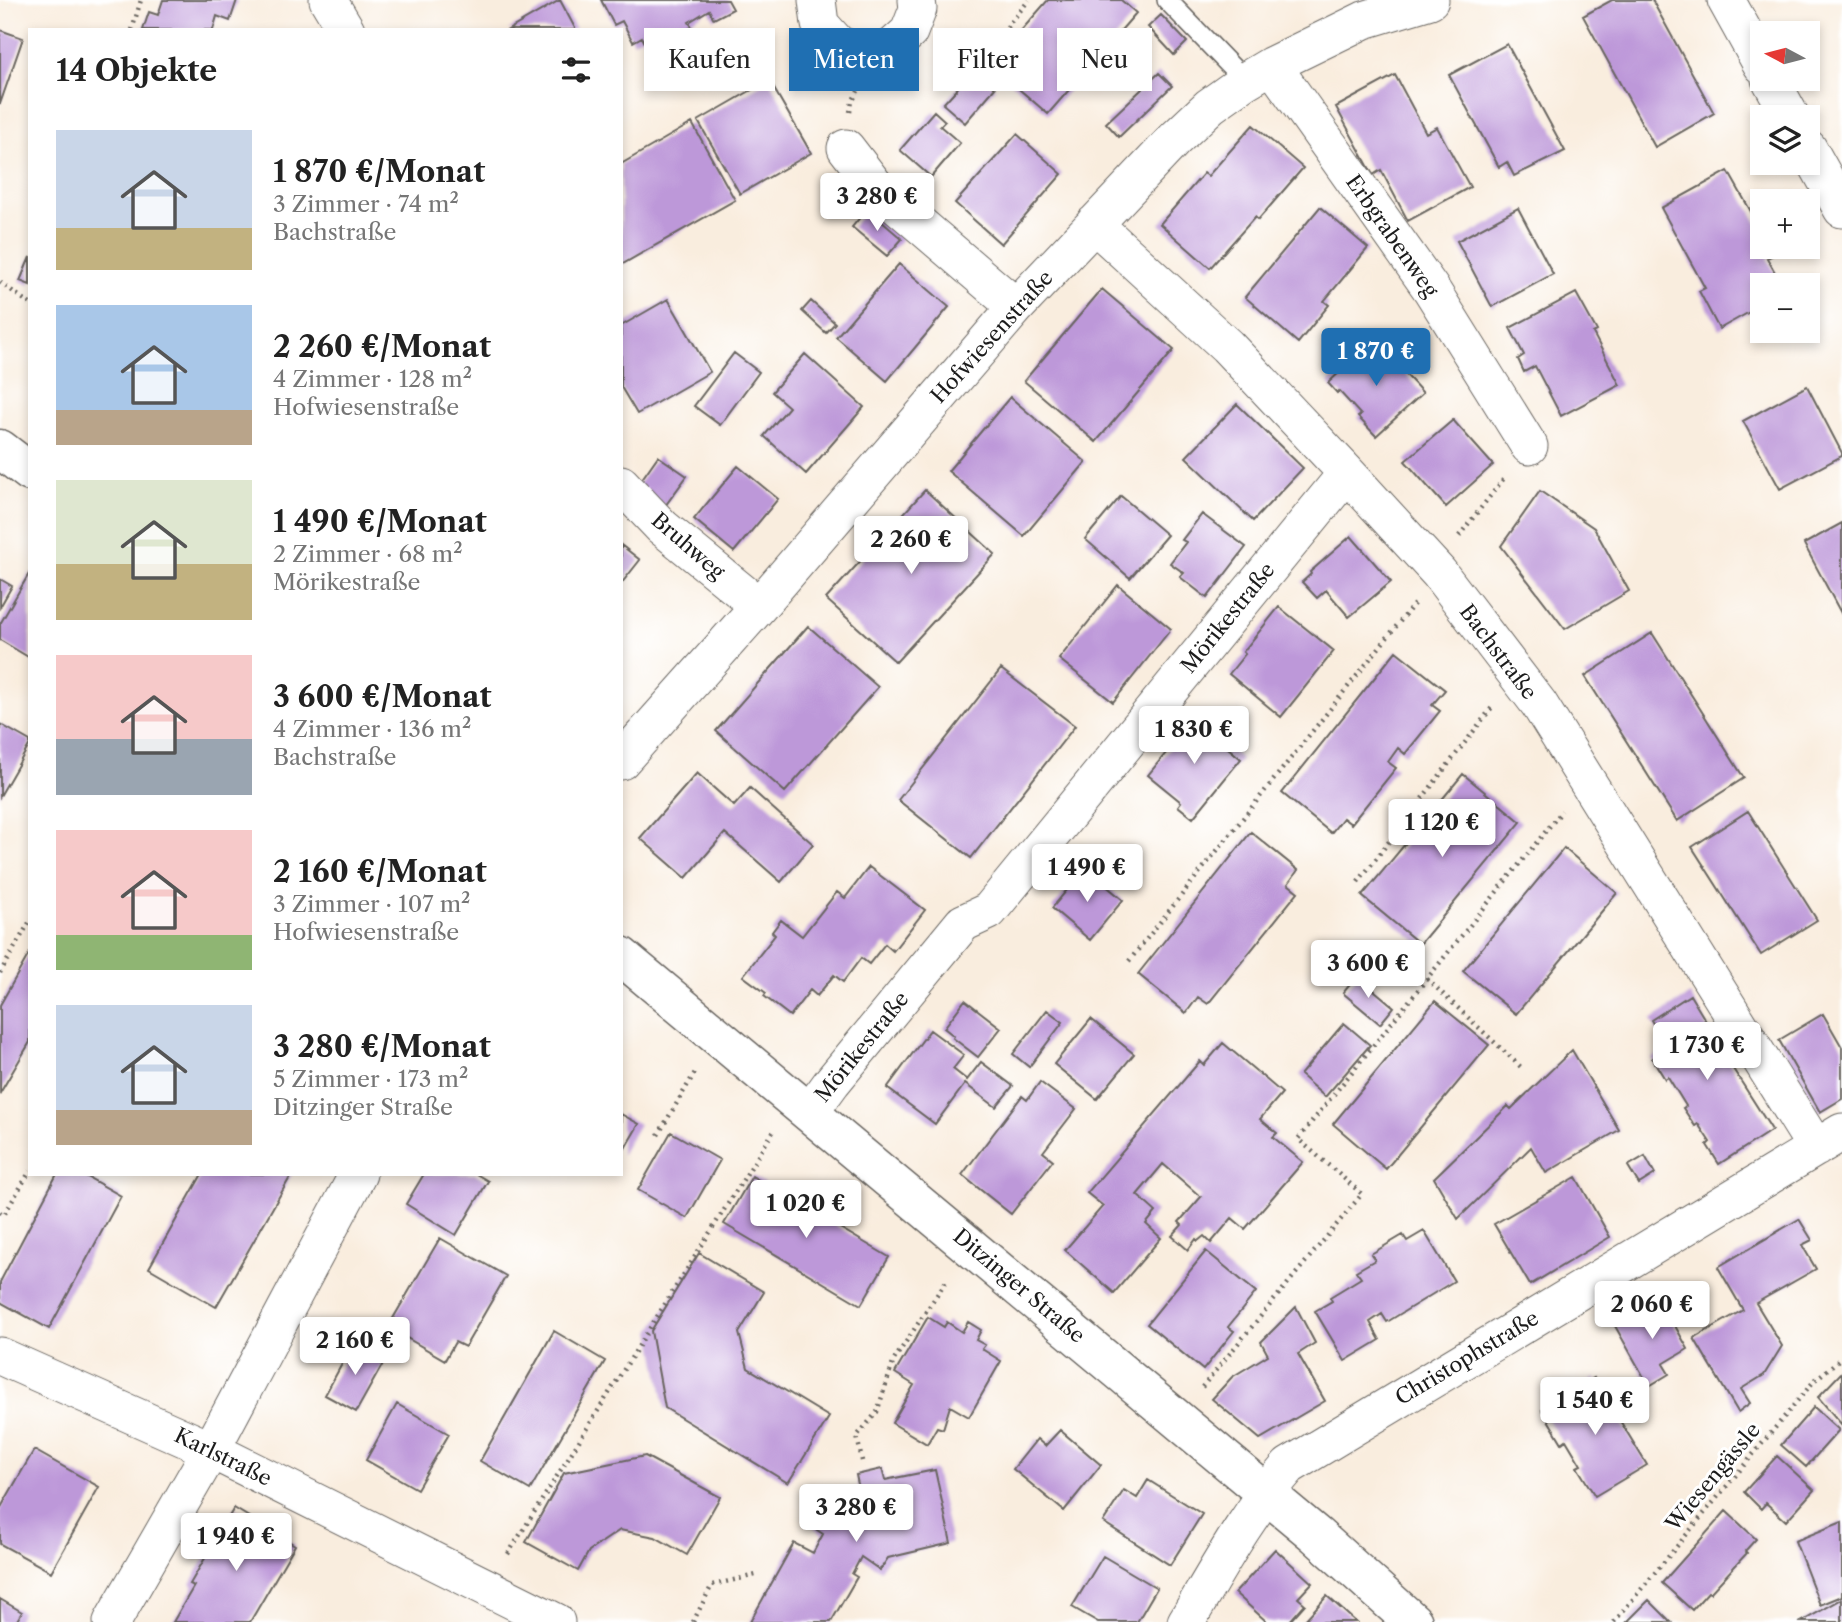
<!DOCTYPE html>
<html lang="de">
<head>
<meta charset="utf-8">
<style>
	body { margin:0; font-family:"Libre Caslon Text",serif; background:#f6f6f6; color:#222; height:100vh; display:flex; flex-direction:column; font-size:26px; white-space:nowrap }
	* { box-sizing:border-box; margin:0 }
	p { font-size:23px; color:#767676 }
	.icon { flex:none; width:38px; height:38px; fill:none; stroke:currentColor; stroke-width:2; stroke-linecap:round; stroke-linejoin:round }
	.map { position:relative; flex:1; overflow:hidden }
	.details { position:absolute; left:28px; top:28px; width:595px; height:1148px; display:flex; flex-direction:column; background:#fff; border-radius:0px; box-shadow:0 4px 10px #0003 }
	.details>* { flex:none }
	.banner { position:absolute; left:644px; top:28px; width:665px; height:63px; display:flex; gap:14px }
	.needle { width:46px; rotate:277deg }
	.tools { position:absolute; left:1750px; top:21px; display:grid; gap:14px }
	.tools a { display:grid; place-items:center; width:70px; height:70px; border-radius:0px; background:#fff; box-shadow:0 4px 10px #0003; font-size:35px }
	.price { position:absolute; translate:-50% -60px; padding:0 16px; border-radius:7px; background:#fff; color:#222; font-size:23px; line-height:46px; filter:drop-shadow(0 2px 4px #0008) }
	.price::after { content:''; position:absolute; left:50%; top:42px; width:21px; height:16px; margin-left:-10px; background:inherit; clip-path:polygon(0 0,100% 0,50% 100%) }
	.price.active { background:#1f6fb2; color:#fff }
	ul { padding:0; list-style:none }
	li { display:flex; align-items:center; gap:21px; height:175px; padding:0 28px }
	li span { display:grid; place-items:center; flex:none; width:196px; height:140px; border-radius:0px; color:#555 }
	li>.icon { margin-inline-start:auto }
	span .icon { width:84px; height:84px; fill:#fffc; stroke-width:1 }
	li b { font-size:30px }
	h2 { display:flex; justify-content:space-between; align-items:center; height:84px; padding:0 28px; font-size:30px }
	.pill { padding:0 24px; border-radius:0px; background:#fff; box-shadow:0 4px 10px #0003; font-size:24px; line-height:63px }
	.pill.active { background:#1f6fb2; color:#fff }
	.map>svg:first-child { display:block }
	.building { fill:#bd98d9 }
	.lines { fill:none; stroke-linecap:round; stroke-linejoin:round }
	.lane-casing { stroke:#696560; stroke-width:22 }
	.street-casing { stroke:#696560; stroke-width:39 }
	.secondary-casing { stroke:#696560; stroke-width:41 }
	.path { stroke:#696560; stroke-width:4.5; stroke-dasharray:2 5; stroke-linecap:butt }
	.lane { stroke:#fff; stroke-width:19 }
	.street { stroke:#fff; stroke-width:37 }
	.secondary { stroke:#fff; stroke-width:38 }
	.labels { text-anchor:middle; stroke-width:6; stroke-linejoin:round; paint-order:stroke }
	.street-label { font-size:21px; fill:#1c1c1c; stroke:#fff }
</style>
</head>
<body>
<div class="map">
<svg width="1842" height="1622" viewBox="0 0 1842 1622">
	<rect width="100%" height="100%" fill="#fff"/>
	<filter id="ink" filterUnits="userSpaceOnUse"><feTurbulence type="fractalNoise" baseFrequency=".0143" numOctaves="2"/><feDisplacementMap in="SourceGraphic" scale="14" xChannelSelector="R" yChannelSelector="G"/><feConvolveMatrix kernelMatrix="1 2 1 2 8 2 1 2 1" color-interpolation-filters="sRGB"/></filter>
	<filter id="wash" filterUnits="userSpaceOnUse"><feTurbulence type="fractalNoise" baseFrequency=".00686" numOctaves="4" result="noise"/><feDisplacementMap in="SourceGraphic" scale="28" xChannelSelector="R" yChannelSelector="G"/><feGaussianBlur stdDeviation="1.57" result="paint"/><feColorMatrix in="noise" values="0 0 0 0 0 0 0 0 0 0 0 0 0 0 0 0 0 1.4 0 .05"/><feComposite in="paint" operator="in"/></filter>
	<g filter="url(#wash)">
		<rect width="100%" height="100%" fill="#f9edde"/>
		<g id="blocks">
			<path class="building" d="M 163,0 L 237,0 L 230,21 L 217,16 L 213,30 L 143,30 L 149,12 L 158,15 Z
				M 560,0 L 576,30 L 508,30 Z
				M 601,0 L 728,0 L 733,9 L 714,19 L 709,10 L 689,22 L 692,27 L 677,35 L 679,37 L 650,53 L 642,37 L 633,42 L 622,21 L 614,25 Z
				M 1048,0 L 1121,0 L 1136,13 L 1048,114 L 991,65 Z
				M 1612,0 L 1652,0 L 1714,113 L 1655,147 L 1583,16 Z
				M 1161,15 L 1187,42 L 1174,55 L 1148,27 Z
				M 0,30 L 23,38 L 0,104 Z
				M 1507,44 L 1565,151 L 1514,176 L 1507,162 L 1499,167 L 1449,75 Z
				M 974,70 L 995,88 L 965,123 L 943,104 Z
				M 1159,73 L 1172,86 L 1119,137 L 1106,123 Z
				M 1395,75 L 1426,133 L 1437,127 L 1470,187 L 1408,221 L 1381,170 L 1373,175 L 1336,107 Z
				M 769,80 L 811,153 L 740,194 L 698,121 Z
				M 934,111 L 945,121 L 940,126 L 960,143 L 931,177 L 900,150 Z
				M 692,123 L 735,200 L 621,265 L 621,164 Z
				M 1253,125 L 1303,168 L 1258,220 L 1255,217 L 1210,268 L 1160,224 L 1204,173 L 1208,176 Z
				M 1017,134 L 1062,174 L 1001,244 L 955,203 Z
				M 1728,171 L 1762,231 L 1762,247 L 1771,247 L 1775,254 L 1767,258 L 1782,285 L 1762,285 L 1762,305 L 1719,329 L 1699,291 L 1705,288 L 1661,208 Z
				M 1320,207 L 1368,248 L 1324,301 L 1329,305 L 1298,343 L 1245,297 Z
				M 1518,208 L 1553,274 L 1492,307 L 1457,241 Z
				M 867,209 L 902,239 L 887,256 L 852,227 Z
				M 30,257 L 30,285 L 20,281 Z
				M 899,264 L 949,307 L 887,381 L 836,337 Z
				M 1102,289 L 1174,350 L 1096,442 L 1024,381 Z
				M 1576,293 L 1597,331 L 1593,333 L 1620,385 L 1561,416 L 1535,366 L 1524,372 L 1518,359 L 1524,355 L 1510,328 Z
				M 668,299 L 710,372 L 637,414 L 621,387 L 621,326 Z
				M 811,301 L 835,323 L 826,333 L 802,311 Z
				M 1374,340 L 1423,393 L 1376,436 L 1358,417 L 1361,415 L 1339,391 L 1337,393 L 1328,383 Z
				M 734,353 L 759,372 L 720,425 L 694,406 Z
				M 805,354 L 864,407 L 806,474 L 764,436 L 789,407 L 772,392 Z
				M 1807,386 L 1842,453 L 1842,456 L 1780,489 L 1743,421 Z
				M 1010,397 L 1086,462 L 1024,536 L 948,471 Z
				M 1237,404 L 1303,468 L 1253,521 L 1186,457 Z
				M 1453,420 L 1493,465 L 1446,507 L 1405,461 Z
				M 658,456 L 687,476 L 665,506 L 637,486 Z
				M 738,466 L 778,499 L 734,552 L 694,519 Z
				M 925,490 L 995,554 L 896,662 L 826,599 Z
				M 1540,491 L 1594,528 L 1629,591 L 1565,629 L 1501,546 Z
				M 1121,496 L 1167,535 L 1130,578 L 1085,539 Z
				M 1202,514 L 1246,547 L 1207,598 L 1180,577 L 1184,573 L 1170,563 L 1186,542 L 1182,540 Z
				M 1842,523 L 1842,615 L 1804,544 Z
				M 1351,536 L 1391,582 L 1349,617 L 1326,590 L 1317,598 L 1302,582 L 1311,574 L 1310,572 Z
				M 621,545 L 640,560 L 621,584 Z
				M 30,572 L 30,658 L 0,640 L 0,624 Z
				M 0,579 L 12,586 L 0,607 Z
				M 1118,585 L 1171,629 L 1113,702 L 1059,659 Z
				M 1279,607 L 1334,651 L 1281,717 L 1229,674 L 1245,654 L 1243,652 Z
				M 808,626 L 878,687 L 785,792 L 716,731 Z
				M 1652,633 L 1744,778 L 1677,821 L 1585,676 Z
				M 1396,651 L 1445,690 L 1432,705 L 1440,711 L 1405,754 L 1398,748 L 1388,762 L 1396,768 L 1351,824 L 1343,818 L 1331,833 L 1282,793 Z
				M 1001,669 L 1075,726 L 971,858 L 898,800 Z
				M 1189,715 L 1241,759 L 1193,818 L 1178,806 L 1181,802 L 1148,775 L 1180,736 L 1175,732 Z
				M 0,724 L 30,741 L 30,744 L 0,796 Z
				M 697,773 L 734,806 L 750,788 L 813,844 L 781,882 L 725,833 L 686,878 L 640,838 Z
				M 1463,774 L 1521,822 L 1420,944 L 1362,896 Z
				M 1748,811 L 1817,920 L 1761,955 L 1692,847 Z
				M 1251,832 L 1298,870 L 1288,884 L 1298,892 L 1208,1004 L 1198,997 L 1186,1013 L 1138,974 Z
				M 1564,848 L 1617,893 L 1516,1014 L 1463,971 Z
				M 869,867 L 925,910 L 893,951 L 885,944 L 869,964 L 861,958 L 843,982 L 834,975 L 817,996 L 810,990 L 790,1016 L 764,996 L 766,993 L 743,976 L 775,935 L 772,932 L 781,920 L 802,936 L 837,892 L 845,898 Z
				M 1085,868 L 1123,900 L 1090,940 L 1052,908 Z
				M 30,952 L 30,1042 L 0,1093 L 0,1005 Z
				M 1357,976 L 1394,1007 L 1380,1024 L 1343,993 Z
				M 1690,995 L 1707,1023 L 1705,1025 L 1772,1130 L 1719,1164 L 1707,1145 L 1710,1142 L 1698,1124 L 1695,1126 L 1683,1108 L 1686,1106 L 1668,1077 L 1665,1079 L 1652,1058 L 1668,1048 L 1651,1020 Z
				M 965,1000 L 1001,1028 L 978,1057 L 953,1038 L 954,1036 L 944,1028 Z
				M 1435,1001 L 1489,1045 L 1386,1169 L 1333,1124 Z
				M 1047,1010 L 1063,1022 L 1029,1067 L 1013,1054 Z
				M 1823,1014 L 1842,1047 L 1842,1099 L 1820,1112 L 1779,1040 Z
				M 1091,1019 L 1134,1054 L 1097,1099 L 1054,1064 Z
				M 1344,1023 L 1370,1045 L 1325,1097 L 1300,1075 Z
				M 930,1030 L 964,1055 L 953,1069 L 967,1080 L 981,1062 L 1013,1086 L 996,1107 L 965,1084 L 935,1124 L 887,1088 Z
				M 1223,1043 L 1282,1093 L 1260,1119 L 1277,1133 L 1273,1137 L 1303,1162 L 1245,1229 L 1232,1218 L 1211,1243 L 1204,1236 L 1198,1241 L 1196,1239 L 1188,1250 L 1172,1236 L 1182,1225 L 1179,1222 L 1201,1197 L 1163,1164 L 1137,1195 L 1156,1212 L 1146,1224 L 1161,1238 L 1114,1293 L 1065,1250 L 1103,1206 L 1087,1193 L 1200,1061 L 1204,1065 Z
				M 1572,1050 L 1619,1130 L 1546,1173 L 1531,1147 L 1458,1219 L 1434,1178 L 1508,1106 L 1511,1109 Z
				M 1040,1082 L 1076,1109 L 1043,1152 L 1053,1160 L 1011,1214 L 962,1175 L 1022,1096 L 1027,1100 Z
				M 621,1114 L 639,1124 L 621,1155 Z
				M 671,1132 L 720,1160 L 687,1218 L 638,1190 Z
				M 1645,1156 L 1655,1174 L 1639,1184 L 1628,1166 Z
				M 57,1174 L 82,1174 L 121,1196 L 49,1329 L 0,1302 L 0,1282 Z
				M 202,1174 L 292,1174 L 216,1307 L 149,1268 Z
				M 424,1174 L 476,1174 L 488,1181 L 456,1235 L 406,1204 Z
				M 752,1176 L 889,1257 L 861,1305 L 724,1224 Z
				M 1576,1177 L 1610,1237 L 1530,1285 L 1494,1224 Z
				M 1799,1219 L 1812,1240 L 1802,1245 L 1816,1269 L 1756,1303 L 1782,1346 L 1764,1375 L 1741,1389 L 1750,1403 L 1738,1412 L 1694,1338 L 1743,1310 L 1718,1267 Z
				M 1424,1231 L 1454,1281 L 1387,1322 L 1382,1314 L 1370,1322 L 1380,1340 L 1345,1361 L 1315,1311 L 1332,1301 L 1330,1297 L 1361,1278 L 1356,1271 L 1375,1260 L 1371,1254 L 1403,1235 L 1407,1241 Z
				M 440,1238 L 506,1276 L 465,1347 L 455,1342 L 445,1360 L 388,1327 Z
				M 1206,1251 L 1256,1292 L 1228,1327 L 1234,1331 L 1203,1370 L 1147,1324 Z
				M 699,1253 L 764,1292 L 739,1333 L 748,1368 L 829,1417 L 788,1483 L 665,1408 L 651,1331 Z
				M 1661,1301 L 1688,1349 L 1663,1364 L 1669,1374 L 1649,1386 L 1615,1326 Z
				M 1296,1307 L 1315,1343 L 1298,1354 L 1325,1401 L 1260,1439 L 1212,1399 L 1232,1377 L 1268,1355 L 1261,1342 Z
				M 928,1317 L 944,1327 L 947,1322 L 962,1332 L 968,1322 L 981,1330 L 976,1340 L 985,1345 L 982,1349 L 1001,1361 L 969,1417 L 950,1406 L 943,1429 L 937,1427 L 927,1444 L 892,1423 L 914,1385 L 895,1373 Z
				M 554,1331 L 605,1361 L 530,1490 L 480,1461 Z
				M 354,1342 L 385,1360 L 356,1412 L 325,1395 Z
				M 1842,1372 L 1842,1425 L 1818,1397 Z
				M 1594,1378 L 1647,1465 L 1595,1496 L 1577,1467 L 1581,1465 L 1566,1440 L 1562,1443 L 1542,1410 Z
				M 397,1404 L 449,1434 L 417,1489 L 366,1460 Z
				M 1814,1407 L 1839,1430 L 1806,1467 L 1781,1445 Z
				M 1060,1430 L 1101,1465 L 1064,1511 L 1013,1469 L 1037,1439 L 1045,1446 Z
				M 34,1450 L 99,1487 L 51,1572 L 0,1544 L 0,1509 Z
				M 645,1456 L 720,1497 L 687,1555 L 655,1537 L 620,1530 L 589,1551 L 578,1571 L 526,1542 L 564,1473 Z
				M 1777,1456 L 1814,1490 L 1786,1521 L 1766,1503 L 1761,1509 L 1744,1492 Z
				M 882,1469 L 885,1480 L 935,1470 L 951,1543 L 888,1558 L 880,1570 L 861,1557 L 852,1574 L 857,1577 L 831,1622 L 750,1622 L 794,1543 L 813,1553 L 823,1534 L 814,1528 L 840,1488 L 847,1492 L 859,1489 L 856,1475 Z
				M 1148,1480 L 1202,1514 L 1170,1565 L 1103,1522 L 1124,1490 L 1137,1498 Z
				M 234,1508 L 295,1545 L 250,1622 L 173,1622 L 194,1586 L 190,1584 Z
				M 1726,1511 L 1756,1539 L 1745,1551 L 1747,1553 L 1710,1593 L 1708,1592 L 1692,1610 L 1662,1583 Z
				M 1842,1522 L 1842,1596 L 1820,1605 L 1795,1541 Z
				M 1275,1549 L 1312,1583 L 1298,1598 L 1305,1604 L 1289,1622 L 1267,1622 L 1235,1593 Z
				M 1103,1556 L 1157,1588 L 1137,1622 L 1098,1622 L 1072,1607 Z
				M 1327,1596 L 1356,1622 L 1303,1622 Z
				M 0,1599 L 22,1612 L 16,1622 L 0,1622 Z
				M 1842,1599 L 1842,1622 L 1801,1622 Z
				M 1649,1600 L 1671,1622 L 1627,1622 Z"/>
		</g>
	</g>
	<g filter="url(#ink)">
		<use href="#blocks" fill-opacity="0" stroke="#696560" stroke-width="2"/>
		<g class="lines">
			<defs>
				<path id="lane" d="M 1167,0 L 1245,81"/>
				<path id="street" d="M 328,0 L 346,30
					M 817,0 L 820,24 L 839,45 L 866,54 L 890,49 L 909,32 L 918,9 L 917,0
					M 1726,0 L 1762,65
					M 1272,65 L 1431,289 L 1529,446
					M 1770,79 L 1791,117
					M 846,148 L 876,187 L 1016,307
					M 1808,148 L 1842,209
					M 1094,224 L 1227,346 L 1347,473 L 1439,573 L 1539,704 L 1816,1148
					M 621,484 L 662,527 L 759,606
					M 621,761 L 759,606 L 1016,307 L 1175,139 L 1210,106 L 1245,81 L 1272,65 L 1364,20 L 1430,0
					M 810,1112 L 832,1082 L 963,923 L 989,911 L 1347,473
					M 0,1356 L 211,1450 L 556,1622
					M 112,1622 L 211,1450 L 358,1174
					M 1186,1622 C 1218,1568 1248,1513 1289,1466 L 1842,1132"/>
				<path id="secondary" d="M 0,449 L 30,472
					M 621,956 L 1316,1535 L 1413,1622"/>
			</defs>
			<use href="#lane" class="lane-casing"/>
			<use href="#street" class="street-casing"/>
			<use href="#secondary" class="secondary-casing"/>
			<path class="path" d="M 132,30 L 141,0
				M 989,49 L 1029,0
				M 850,112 L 852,102 L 858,91
				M 0,282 L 30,304
				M 1459,536 L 1505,477
				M 1358,882 L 1493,706
				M 1129,961 L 1414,604
				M 0,973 L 30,921
				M 1427,979 L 1523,1069
				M 658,1135 L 697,1069
				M 0,1212 L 4,1215 L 30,1171
				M 1202,1387 L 1362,1194 L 1298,1139 L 1562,811
				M 862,1461 L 857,1436 L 877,1412 L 894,1360 L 948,1278
				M 508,1554 L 773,1132
				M 693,1622 L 712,1585 L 756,1575
				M 1614,1622 L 1814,1381 L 1842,1357"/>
			<use href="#lane" class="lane"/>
			<use href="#street" class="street"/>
			<use href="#secondary" class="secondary"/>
		</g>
	</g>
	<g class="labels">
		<g class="street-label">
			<text transform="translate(1392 236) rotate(55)" y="7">Erbgrabenweg</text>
			<text transform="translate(992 337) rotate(-48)" y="7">Hofwiesenstraße</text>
			<text transform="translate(688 546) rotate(41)" y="7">Bruhweg</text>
			<text transform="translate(1228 618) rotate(-51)" y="7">Mörikestraße</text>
			<text transform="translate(1498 652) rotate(53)" y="7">Bachstraße</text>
			<text transform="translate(862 1047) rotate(-51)" y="7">Mörikestraße</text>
			<text transform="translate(1019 1286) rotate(40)" y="7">Ditzinger Straße</text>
			<text transform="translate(1467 1358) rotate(-31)" y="7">Christophstraße</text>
			<text transform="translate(223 1457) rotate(26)" y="7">Karlstraße</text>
			<text transform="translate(1713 1477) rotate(-50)" y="7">Wiesengässle</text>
		</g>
	</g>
</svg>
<div class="tools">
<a><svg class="needle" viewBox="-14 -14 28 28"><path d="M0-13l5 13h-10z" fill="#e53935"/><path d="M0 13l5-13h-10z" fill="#767676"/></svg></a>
<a><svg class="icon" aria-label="layers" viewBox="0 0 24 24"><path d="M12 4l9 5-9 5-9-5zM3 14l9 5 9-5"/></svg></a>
<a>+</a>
<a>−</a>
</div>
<b class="price" style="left:877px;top:233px">3 280 €</b>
<b class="price active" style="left:1376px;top:388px">1 870 €</b>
<b class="price" style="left:911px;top:576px">2 260 €</b>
<b class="price" style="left:1194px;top:766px">1 830 €</b>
<b class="price" style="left:1442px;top:859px">1 120 €</b>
<b class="price" style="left:1087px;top:904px">1 490 €</b>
<b class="price" style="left:1368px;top:1000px">3 600 €</b>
<b class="price" style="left:1707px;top:1082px">1 730 €</b>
<b class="price" style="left:806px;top:1240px">1 020 €</b>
<b class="price" style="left:1652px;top:1341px">2 060 €</b>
<b class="price" style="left:355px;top:1377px">2 160 €</b>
<b class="price" style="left:1595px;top:1437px">1 540 €</b>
<b class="price" style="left:856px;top:1544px">3 280 €</b>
<b class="price" style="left:236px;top:1573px">1 940 €</b>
<div class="banner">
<a class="pill">Kaufen</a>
<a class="pill active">Mieten</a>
<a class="pill">Filter</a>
<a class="pill">Neu</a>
</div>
<section class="details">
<h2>14 Objekte<svg class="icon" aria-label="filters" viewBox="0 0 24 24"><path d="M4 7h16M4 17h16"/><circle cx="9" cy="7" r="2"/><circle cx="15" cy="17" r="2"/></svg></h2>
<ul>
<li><span style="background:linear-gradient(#c9d6e8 70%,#c2b280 0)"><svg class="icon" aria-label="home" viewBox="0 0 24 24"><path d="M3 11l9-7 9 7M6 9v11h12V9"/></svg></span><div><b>1 870 €/Monat</b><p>3 Zimmer · 74 m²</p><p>Bachstraße</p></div></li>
<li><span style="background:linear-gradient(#a9c7e8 75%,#b9a48a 0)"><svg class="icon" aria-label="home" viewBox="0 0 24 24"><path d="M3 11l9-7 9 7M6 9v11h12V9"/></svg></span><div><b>2 260 €/Monat</b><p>4 Zimmer · 128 m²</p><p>Hofwiesenstraße</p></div></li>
<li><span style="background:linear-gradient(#dfe7d0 60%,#c2b280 0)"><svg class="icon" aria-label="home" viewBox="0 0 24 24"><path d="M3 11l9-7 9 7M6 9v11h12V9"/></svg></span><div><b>1 490 €/Monat</b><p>2 Zimmer · 68 m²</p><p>Mörikestraße</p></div></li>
<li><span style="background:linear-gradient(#f6c9c9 60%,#9aa5b1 0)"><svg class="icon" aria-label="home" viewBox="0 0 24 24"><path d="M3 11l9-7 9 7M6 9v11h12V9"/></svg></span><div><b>3 600 €/Monat</b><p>4 Zimmer · 136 m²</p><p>Bachstraße</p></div></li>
<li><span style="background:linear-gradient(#f6c9c9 75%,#8fb573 0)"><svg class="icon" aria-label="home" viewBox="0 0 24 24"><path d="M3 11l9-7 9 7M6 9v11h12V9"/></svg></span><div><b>2 160 €/Monat</b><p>3 Zimmer · 107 m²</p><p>Hofwiesenstraße</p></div></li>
<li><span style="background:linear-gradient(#c9d6e8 75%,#b9a48a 0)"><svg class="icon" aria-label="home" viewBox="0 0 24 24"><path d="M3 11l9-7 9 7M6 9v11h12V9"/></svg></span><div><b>3 280 €/Monat</b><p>5 Zimmer · 173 m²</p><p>Ditzinger Straße</p></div></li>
</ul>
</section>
</div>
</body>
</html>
